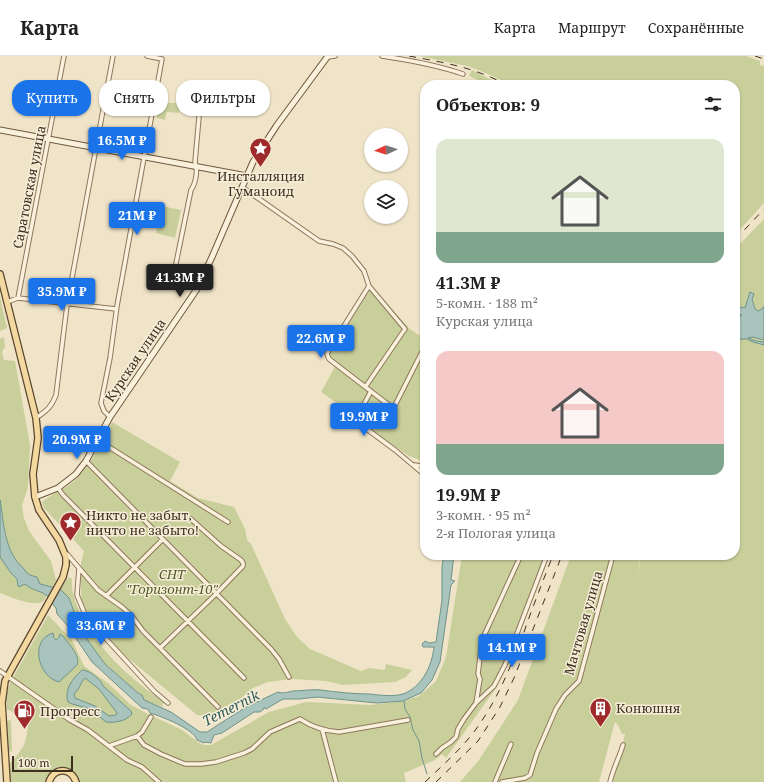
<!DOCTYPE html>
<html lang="ru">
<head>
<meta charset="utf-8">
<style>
	body { margin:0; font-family:"Noto Serif",serif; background:#f6f6f6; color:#222; height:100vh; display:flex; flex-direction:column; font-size:15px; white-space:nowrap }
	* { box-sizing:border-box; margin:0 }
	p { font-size:13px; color:#767676 }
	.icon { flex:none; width:22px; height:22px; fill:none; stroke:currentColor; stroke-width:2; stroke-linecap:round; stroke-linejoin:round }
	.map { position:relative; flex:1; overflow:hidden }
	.panel { position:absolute; left:420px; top:24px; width:320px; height:480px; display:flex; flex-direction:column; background:#fff; border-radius:16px; box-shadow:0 1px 3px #0004 }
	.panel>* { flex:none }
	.top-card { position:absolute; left:12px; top:24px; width:348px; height:36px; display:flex; gap:8px }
	.needle { width:26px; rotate:266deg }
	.tools { position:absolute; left:364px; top:72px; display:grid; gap:8px }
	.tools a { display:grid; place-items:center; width:44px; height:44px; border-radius:50%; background:#fff; box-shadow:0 1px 3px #0004; font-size:20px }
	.scale { position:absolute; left:12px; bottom:10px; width:61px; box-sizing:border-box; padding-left:4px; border:2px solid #3d2e20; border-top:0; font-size:11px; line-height:14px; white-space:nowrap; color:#3d2e20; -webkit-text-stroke:3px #f7eed8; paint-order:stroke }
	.price { position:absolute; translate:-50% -34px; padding:0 9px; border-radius:4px; background:#1a73e8; color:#fff; font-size:13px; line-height:26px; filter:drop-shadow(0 1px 2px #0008) }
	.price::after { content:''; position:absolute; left:50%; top:24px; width:12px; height:9px; margin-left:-6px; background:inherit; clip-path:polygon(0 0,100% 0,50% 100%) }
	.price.selected { background:#222; color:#fff }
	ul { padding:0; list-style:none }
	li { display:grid; align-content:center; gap:8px; height:212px; padding:0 16px }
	li span { display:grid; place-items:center; height:124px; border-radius:12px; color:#555 }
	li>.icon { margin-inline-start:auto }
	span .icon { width:72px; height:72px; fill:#fffc; stroke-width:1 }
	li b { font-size:17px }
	h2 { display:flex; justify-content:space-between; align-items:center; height:48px; padding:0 16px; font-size:17px }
	.tag { padding:0 14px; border-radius:16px; background:#fff; box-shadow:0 1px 3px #0004; font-size:14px; line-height:36px }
	.tag.selected { background:#1a73e8; color:#fff }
	header { display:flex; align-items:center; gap:24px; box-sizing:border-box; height:56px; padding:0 20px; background:#fff; border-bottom:1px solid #e0e0e0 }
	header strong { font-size:19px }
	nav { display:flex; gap:22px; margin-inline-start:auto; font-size:14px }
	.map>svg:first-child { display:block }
	.green { fill:#c9cf9b }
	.water { fill:#a9c4bc; stroke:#6f938a; fill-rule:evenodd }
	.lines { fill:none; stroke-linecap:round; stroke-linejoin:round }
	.stream { stroke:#6f938a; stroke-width:1 }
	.street-casing { stroke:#8d765c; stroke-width:5.5 }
	.secondary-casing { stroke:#6f573f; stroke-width:7 }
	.primary-casing { stroke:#5b4430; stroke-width:8 }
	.street { stroke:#faf1dc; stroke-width:3.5 }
	.secondary { stroke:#faf1dc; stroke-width:5 }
	.primary { stroke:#f3d9a0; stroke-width:5.5 }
	.rail { stroke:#3d2e20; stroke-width:1; stroke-dasharray:7 7; stroke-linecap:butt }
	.labels { text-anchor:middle; stroke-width:3; stroke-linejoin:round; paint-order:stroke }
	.poi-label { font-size:13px; fill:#3d2e20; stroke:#f7eed8; text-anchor:start }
	.street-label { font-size:13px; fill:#3d2e20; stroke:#f7eed8 }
	.park-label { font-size:13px; font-style:italic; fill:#4d5a26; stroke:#f7eed8 }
	.water-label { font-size:14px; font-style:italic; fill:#2f5d5a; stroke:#f7eed8 }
</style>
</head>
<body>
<header>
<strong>Карта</strong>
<nav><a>Карта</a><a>Маршрут</a><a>Сохранённые</a></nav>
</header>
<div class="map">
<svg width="764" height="726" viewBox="0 0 764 726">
	<rect width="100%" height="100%" fill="#f0e4c8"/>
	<path class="green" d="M 419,0 L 746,0 L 760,5 L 760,9 L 764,10 L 764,147 L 735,179 L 735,29 L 512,29 L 481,15 L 467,10 Z
		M 472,14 L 501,29 L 488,29 L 469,20 Z
		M 159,47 L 179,47 L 179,57 L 167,56 L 165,64 L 157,62 Z
		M 162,150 L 181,154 L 175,182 L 156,177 Z
		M 764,163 L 764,726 L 613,726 L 625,678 L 622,678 L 618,669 L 615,666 L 599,726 L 460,726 L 479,704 L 518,644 L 571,499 L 640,499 L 638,518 L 641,499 L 735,499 L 735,193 Z
		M 372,231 L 410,273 L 425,283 L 425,406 L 409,400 L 360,367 L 361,364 L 321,336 L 336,309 L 325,300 Z
		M 0,241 L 7,272 L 0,275 Z
		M 4,281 L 5,291 L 2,296 L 4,304 L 15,305 L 30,389 L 28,431 L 22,450 L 24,462 L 29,475 L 51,505 L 56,524 L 52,532 L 40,528 L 37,521 L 28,519 L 17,507 L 10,494 L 7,485 L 0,444 L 0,283 Z
		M 112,366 L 180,406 L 170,425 L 198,442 L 234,451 L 245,473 L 247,484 L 251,488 L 285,563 L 297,581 L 310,593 L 361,615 L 369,612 L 385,614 L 386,608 L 412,614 L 406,621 L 395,626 L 343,629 L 326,625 L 292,623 L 268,626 L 253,632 L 240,643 L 221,653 L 212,660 L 197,659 L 117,593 L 91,564 L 81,544 L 81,506 L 84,495 L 44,452 L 42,446 C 51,438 64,434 73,426 C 91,410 101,386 112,366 Z
		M 462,499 L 546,499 L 514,578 L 496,632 L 446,702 L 442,698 L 435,704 L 404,717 L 406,726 L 79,726 L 79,723 L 73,714 L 62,713 L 51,714 L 48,720 L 46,726 L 10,726 L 10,707 C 23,694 27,687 28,667 L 23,662 L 7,653 L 6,640 L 10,627 L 48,559 L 72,584 L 84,610 L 109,628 L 131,649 L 146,657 L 182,674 L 198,686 L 204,689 L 211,689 L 269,656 L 306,646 L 371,649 L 403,645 L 419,640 L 436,625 L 446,601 Z
		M 0,501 C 8,510 14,520 21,530 L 25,528 L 47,539 C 46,541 45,543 44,545 C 35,552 10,541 0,537 Z
		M 69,521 L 72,523 C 71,531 73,537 75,544 C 87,584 130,623 164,646 L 162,651 L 144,644 L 142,639 L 138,637 L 105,608 L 81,575 L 69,542 L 60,533 Z
		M 9,664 L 11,665 L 12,695 L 11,696 L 9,695 L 7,665 Z"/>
	<path class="water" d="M 750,236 L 754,238 L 752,243 L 755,253 L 758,255 L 762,253 L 764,250 L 764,284 L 753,281 L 748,282 L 756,285 L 764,286 L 764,289 L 753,286 L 747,283 L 735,283 L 735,265 L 742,259 L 735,259 L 735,250 L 745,252 Z
		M 0,444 C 4,466 4,492 20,509 C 29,517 24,518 37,521 L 40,528 L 60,533 L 69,542 L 81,575 L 105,608 L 138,637 L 142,639 L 144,644 L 171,656 L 200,676 L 207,676 L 246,651 L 278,636 C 283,638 288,636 293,635 C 301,635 312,633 321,634 C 336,636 353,638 369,638 C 380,639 392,641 403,638 C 422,631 432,610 434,591 L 423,591 L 422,588 L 425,585 L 429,587 L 436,586 L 442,544 L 442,510 L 444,499 L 454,499 L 451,524 L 455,525 L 451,529 L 440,606 L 432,624 L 421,637 L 403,645 L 377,647 L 317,641 L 299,643 L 283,643 L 266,653 L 264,651 L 264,653 L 260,656 L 254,656 L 222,677 L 214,679 L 211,687 L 205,686 L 204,687 L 197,684 C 194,673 161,660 150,657 L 148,653 L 142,652 L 92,606 L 67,569 L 57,558 L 56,552 C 52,549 51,542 46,539 C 39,534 31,534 25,528 L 19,531 L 18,530 L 17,523 L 11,517 L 0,501 Z
		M 53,577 L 54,582 L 56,584 L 59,581 L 60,578 L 63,580 C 68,587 81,600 77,609 L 59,626 C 38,621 29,584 53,577 Z
		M 82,614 C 89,614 101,623 103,630 L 131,655 L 132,658 C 126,665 116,667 106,666 C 100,661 94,656 87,652 C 81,650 73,649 68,646 C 64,632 73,623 82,614 ZM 85,622 L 99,633 L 117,657 L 116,659 L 109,660 L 95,650 L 75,642 L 74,638 C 80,633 80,627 85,622 Z"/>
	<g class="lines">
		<path class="stream" d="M 404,645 L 405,653 L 410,661 L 413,674 L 419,685 L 422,702 L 427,718"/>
		<defs>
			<path id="street" d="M 382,0 C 409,4 437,9 463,18
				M 328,1 L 335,0
				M 242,131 L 319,185 L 333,188 L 343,192 L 352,200 L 364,215 L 369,230 L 405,273 L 366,330
				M 172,227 L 191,134 C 196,127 198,114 195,106 L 199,61
				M 369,230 L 329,294 L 327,298 L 329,303 L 394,353
				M 18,242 L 64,0
				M 7,246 L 18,242 L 116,253
				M 320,289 L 329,294
				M 371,335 L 362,352 L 360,368 L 395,394 L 421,416 L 425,417
				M 110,361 L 104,355 L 101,347 L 110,302 L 117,250 L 162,3 L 147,0
				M 36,362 C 46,355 51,352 56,339 L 67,249 L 113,0
				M 388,363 L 425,290
				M 98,384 L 228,466
				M 86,405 L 271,593 L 279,603 L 289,621
				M 415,409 L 425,411
				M 58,432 L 63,439 L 244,622
				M 67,498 L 98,534 L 122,551 L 131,559 L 143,575 L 218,651
				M 79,512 L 77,539 L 86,561 L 154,635 L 168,647
				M 106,540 L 163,483
				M 160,592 L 216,538 L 243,510 L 243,507 L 241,504 L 221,490 L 191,463
				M 0,615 L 70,664 L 88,674 L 127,704 L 142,711 L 159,726
				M 476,647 L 480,623 L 478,618 L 482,584 L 521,499
				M 322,673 L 336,726
				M 137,680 L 144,689 L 161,698 L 185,708 L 201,708 L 216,706 L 244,697 L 252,693 L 270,676 L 300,663 C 312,671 324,675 339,676 L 408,664
				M 109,690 L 137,680 L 142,676 L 151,661
				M 436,698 L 442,692 L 451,686 L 456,681 L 458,673 L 464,663 L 476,647 L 494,630 L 505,609 L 547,499
				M 495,726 L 511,688
				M 502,726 L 525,722 L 530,719 L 537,697 L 556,653 L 565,639 L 579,625 L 613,499
				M 610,726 C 613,713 619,702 623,689"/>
			<path id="secondary" d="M 0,74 L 247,120
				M 35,441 L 58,432 L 76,418 L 86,405 L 110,361 L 197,233 L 212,201 L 253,106 L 277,69 L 328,0"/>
			<path id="primary" d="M 0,218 L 36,362 L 38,382 L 33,418 L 35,441 L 39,454 L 59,484 L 66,501 L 66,509 L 63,521 L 5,625 L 2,647 L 7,726
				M 49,726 C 54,711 71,711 76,726"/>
		</defs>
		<use href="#street" class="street-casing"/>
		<use href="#secondary" class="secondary-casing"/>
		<use href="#primary" class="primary-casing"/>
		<use href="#street" class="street"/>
		<use href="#secondary" class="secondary"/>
		<use href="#primary" class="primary"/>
		<path class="rail" d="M 409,0 C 446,7 473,11 507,29
			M 755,0 L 764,3
			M 735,184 L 764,153
			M 425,726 C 445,707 466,689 481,666 C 500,638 512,607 524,576 C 533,550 543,525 553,499
			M 436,726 L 478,685 L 500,651 L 514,622 L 562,499"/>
	</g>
	<defs>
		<symbol id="sight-pin" viewBox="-11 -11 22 30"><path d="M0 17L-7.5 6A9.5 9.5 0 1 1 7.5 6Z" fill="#9e2a2b" stroke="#f7eed8"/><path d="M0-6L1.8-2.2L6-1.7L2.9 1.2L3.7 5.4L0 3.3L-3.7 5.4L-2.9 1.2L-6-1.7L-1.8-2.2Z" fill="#fff"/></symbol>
		<symbol id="building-pin" viewBox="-11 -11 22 30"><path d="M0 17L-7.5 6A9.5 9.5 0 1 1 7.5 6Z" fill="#9e2a2b" stroke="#f7eed8"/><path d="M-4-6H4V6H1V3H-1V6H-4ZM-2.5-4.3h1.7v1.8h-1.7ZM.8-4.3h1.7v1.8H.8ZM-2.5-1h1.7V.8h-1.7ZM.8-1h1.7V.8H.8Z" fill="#fff"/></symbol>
		<symbol id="fuel-pin" viewBox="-11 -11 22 30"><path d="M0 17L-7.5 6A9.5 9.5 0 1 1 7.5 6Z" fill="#9e2a2b" stroke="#f7eed8"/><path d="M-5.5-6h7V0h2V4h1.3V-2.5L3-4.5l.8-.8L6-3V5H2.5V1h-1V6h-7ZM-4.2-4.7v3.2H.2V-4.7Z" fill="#fff"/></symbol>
	</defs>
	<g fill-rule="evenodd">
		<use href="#sight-pin" x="248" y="80" width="25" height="34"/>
		<use href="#sight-pin" x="58" y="454" width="25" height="34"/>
		<use href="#building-pin" x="588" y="640" width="25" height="34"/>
		<use href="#fuel-pin" x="12" y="642" width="25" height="34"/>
	</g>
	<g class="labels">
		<g class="poi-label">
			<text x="261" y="125" text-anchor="middle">Инсталляция<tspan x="261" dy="15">Гуманоид</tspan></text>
			<text x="86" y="464">Никто не забыт,<tspan x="86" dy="15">ничто не забыто!</tspan></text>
			<text x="616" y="657">Конюшня</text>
			<text x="40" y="660">Прогресс</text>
		</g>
		<g class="street-label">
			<text transform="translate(29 131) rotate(-79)" y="5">Саратовская улица</text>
			<text transform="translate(135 304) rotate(-56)" y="5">Курская улица</text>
			<text transform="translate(583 567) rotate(-74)" y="5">Мачтовая улица</text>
		</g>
		<g class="park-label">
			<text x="172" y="523">СНТ<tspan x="172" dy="15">"Горизонт-10"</tspan></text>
		</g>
		<g class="water-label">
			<text transform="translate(231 652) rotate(-27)" y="5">Temernik</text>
		</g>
	</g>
</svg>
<div class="tools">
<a><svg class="needle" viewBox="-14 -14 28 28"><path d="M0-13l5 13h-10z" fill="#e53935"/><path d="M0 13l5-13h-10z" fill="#767676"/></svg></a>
<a><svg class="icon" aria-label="layers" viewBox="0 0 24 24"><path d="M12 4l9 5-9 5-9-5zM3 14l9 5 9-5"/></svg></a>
</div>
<div class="scale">100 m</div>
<b class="price" style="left:122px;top:105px">16.5M ₽</b>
<b class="price" style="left:137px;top:180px">21M ₽</b>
<b class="price selected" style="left:180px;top:242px">41.3M ₽</b>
<b class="price" style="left:62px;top:256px">35.9M ₽</b>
<b class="price" style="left:321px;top:303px">22.6M ₽</b>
<b class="price" style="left:364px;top:381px">19.9M ₽</b>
<b class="price" style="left:77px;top:404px">20.9M ₽</b>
<b class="price" style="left:101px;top:590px">33.6M ₽</b>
<b class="price" style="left:512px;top:612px">14.1M ₽</b>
<div class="top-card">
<a class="tag selected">Купить</a>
<a class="tag">Снять</a>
<a class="tag">Фильтры</a>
</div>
<section class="panel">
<h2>Объектов: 9<svg class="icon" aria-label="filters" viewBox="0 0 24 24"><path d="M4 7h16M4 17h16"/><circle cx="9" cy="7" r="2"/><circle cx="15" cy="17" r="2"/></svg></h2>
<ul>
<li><span style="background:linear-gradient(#dfe7d0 75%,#7fa58c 0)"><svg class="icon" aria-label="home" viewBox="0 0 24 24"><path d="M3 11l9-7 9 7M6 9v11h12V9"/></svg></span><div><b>41.3M ₽</b><p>5-комн. · 188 m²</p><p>Курская улица</p></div></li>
<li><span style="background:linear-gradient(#f6c9c9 75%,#7fa58c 0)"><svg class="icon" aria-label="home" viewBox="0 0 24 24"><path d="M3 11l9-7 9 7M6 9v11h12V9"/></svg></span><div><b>19.9M ₽</b><p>3-комн. · 95 m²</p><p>2-я Пологая улица</p></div></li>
</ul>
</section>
</div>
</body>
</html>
